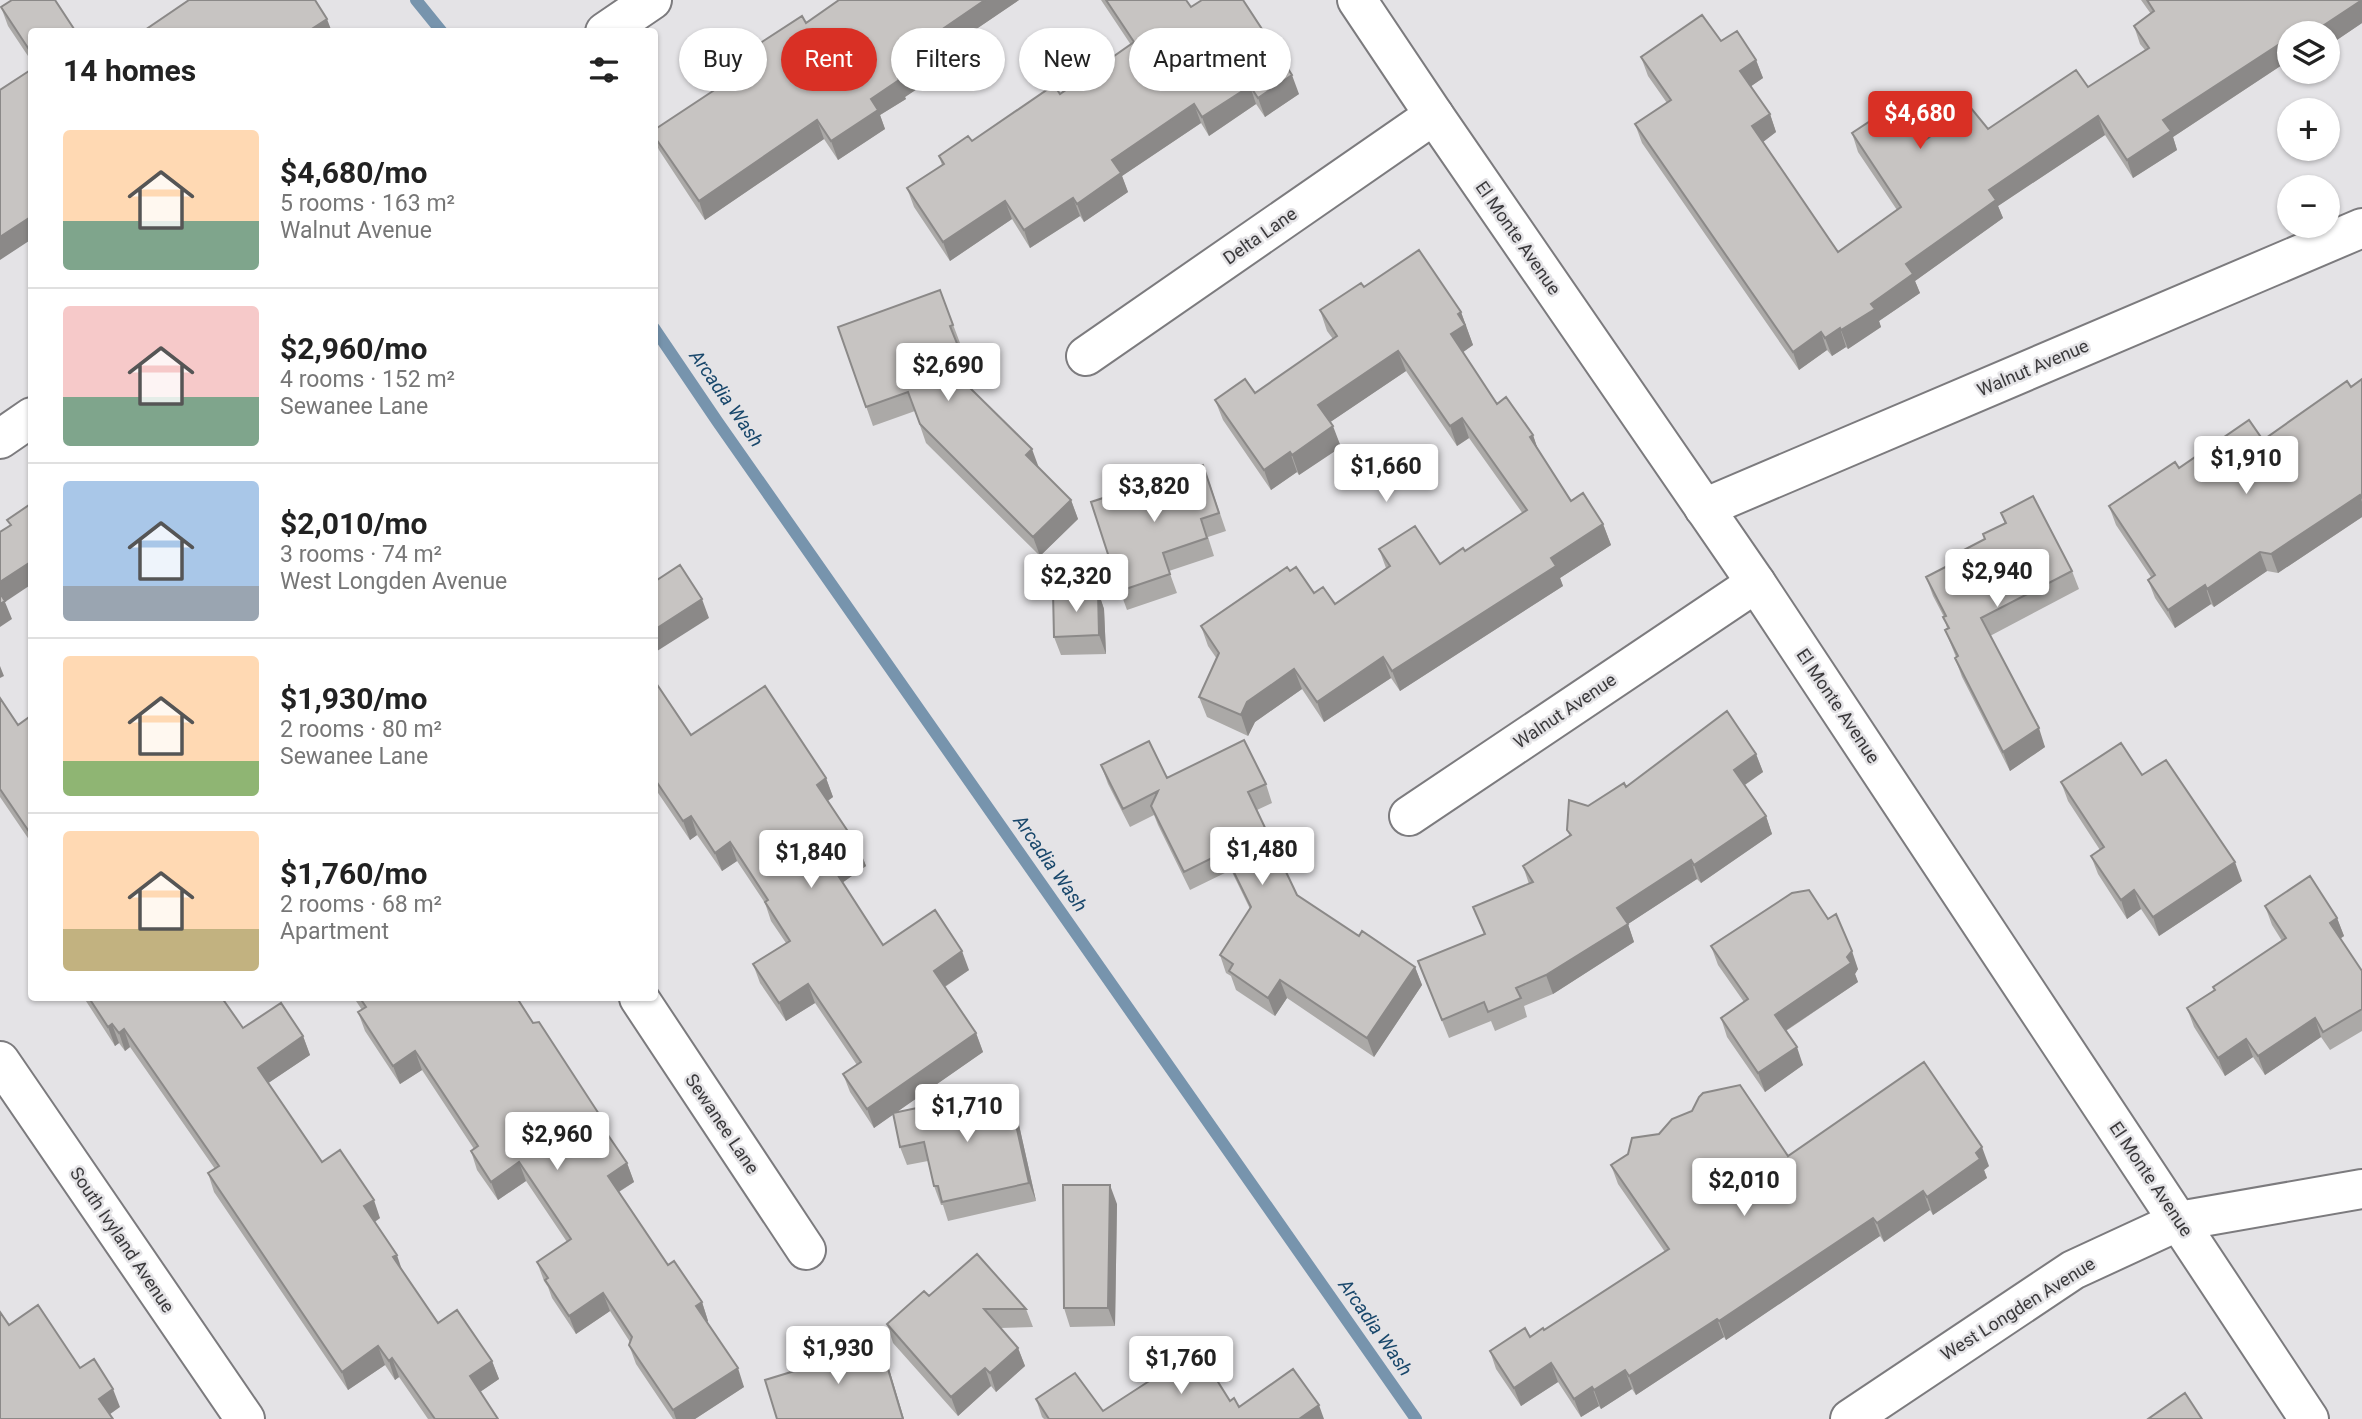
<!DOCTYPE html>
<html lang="en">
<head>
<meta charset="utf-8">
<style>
	body { margin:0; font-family:Roboto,sans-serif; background:#f6f6f6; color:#222; height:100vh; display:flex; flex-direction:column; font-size:26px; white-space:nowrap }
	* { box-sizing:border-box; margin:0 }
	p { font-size:23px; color:#767676 }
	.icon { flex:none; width:38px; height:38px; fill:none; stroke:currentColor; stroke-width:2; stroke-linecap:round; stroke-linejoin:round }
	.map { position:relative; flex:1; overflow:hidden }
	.panel { position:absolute; left:28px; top:28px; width:630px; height:973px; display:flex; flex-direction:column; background:#fff; border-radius:7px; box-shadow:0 2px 5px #0004 }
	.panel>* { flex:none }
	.guide { position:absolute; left:679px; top:28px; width:665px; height:63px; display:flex; gap:14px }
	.fabs { position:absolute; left:2277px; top:21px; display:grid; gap:14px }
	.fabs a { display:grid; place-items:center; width:63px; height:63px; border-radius:50%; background:#fff; box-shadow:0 2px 5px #0004; font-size:35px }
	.price { position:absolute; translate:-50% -60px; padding:0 16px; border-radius:7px; background:#fff; color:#222; font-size:23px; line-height:46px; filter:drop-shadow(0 2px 4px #0008) }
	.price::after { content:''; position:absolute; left:50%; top:42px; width:21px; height:16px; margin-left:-10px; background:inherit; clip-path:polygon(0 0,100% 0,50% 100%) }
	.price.active { background:#d93025; color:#fff }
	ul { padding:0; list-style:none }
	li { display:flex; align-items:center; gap:21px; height:175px; padding:0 35px }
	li+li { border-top:2px solid #e0e0e0 }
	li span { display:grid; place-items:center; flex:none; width:196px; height:140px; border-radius:7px; color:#555 }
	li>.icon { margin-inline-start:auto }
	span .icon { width:84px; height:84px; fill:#fffc; stroke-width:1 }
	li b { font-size:30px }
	h2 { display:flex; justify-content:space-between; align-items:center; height:84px; padding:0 35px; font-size:30px }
	.chip { padding:0 24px; border-radius:32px; background:#fff; box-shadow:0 2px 5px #0004; font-size:24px; line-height:63px }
	.chip.active { background:#d93025; color:#fff }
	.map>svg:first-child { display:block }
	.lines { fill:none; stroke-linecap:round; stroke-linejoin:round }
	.stream { stroke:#7794ad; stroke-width:12 }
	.minor-casing { stroke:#7c7b7e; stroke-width:42 }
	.tertiary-casing { stroke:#7c7b7e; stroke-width:42 }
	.minor { stroke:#fff; stroke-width:38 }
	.tertiary { stroke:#fff; stroke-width:38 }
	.wall { fill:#aba9a7 }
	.shaded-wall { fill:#8b8988 }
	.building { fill:#c7c4c2; stroke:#8b8988; stroke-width:2 }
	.labels { text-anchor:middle; stroke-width:5; stroke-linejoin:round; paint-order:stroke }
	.street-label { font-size:18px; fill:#3b3a3c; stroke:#e4e3e6 }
	.water-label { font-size:19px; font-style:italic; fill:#18476b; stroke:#e4e3e6 }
</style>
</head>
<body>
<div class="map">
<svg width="2362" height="1419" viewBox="0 0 2362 1419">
	<rect width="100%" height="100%" fill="#e4e3e6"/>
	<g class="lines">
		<path class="stream" d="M 416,0 L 442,32
			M 654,328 L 717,421 L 1416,1419"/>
		<defs>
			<path id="minor" d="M 605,32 L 652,0
				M 1086,356 L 1434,115
				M 0,439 L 32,417
				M 1704,508 L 2362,228
				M 1409,816 L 1756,583
				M 639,998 L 806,1250
				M 0,1061 L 245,1419"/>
			<path id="tertiary" d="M 1357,0 L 1434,115 L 1756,583 L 2309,1419
				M 1850,1419 L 2073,1270 L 2179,1221 L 2362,1189"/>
		</defs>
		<use href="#minor" class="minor-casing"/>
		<use href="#tertiary" class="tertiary-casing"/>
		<use href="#minor" class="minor"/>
		<use href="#tertiary" class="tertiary"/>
	</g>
	<path class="wall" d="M 839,0 L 1019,0 L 938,55 L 944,71 L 905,97 L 906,99 L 880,115 L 885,129 L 838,160 L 824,139 L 705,220 L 659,150 L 654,139 L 654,130 L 719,87 L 714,73 L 806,23 Z
		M 1101,0 L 1186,0 L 1191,7 L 1299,94 L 1265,117 L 1256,104 L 1209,136 L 1201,123 L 1122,176 L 1128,192 L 1084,222 L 1080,216 L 1030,248 L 1012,219 L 950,261 L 914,207 L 907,188 L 942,165 L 939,156 L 972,141 L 1060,94 L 1131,45 Z
		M 2141,0 L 2362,0 L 2362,23 L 2328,46 L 2328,33 L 2289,33 L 2289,64 L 2288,61 L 2173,137 L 2177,150 L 2133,178 L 2105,135 L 1998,206 L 2003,218 L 1915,281 L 1920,293 L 1879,321 L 1881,327 L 1848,349 L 1846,347 L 1832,356 L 1827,350 L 1799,370 L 1642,143 L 1635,124 L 1667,103 L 1648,76 L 1641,57 L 1721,41 L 1756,60 L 1763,78 L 1751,86 L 1770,114 L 1776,132 L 1763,142 L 1838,252 L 1897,210 L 1858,152 L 1852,133 L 1925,140 L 1988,129 L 2088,87 L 2145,50 L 2140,44 L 2134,26 L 2151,14 Z
		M 1,7 L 32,32 L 32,62 L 8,26 Z
		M 1364,287 L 1461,312 L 1473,345 L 1463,352 L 1497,404 L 1533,435 L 1538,450 L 1571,501 L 1603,524 L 1611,545 L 1560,578 L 1563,586 L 1400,691 L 1391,678 L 1324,722 L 1302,689 L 1255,722 L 1248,736 L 1207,717 L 1199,697 L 1217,659 L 1208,646 L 1201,626 L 1290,571 L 1314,593 L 1335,604 L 1386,568 L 1379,549 L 1440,564 L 1465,551 L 1523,514 L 1469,438 L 1457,446 L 1406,371 L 1330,422 L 1341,447 L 1299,475 L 1297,472 L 1271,490 L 1223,420 L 1215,400 L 1255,393 L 1333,339 L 1327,331 L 1320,310 Z
		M 940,290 L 960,343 L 957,344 L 967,369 L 965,374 L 970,388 L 1038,467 L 1071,500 L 1078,519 L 1040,556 L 926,443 L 915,411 L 873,426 L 838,327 Z
		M 2362,379 L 2362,517 L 2278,573 L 2267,571 L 2214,607 L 2211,604 L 2175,628 L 2155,598 L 2148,580 L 2151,577 L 2116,525 L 2109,506 L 2179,468 L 2263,440 Z
		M 1210,484 L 1226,531 L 1208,537 L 1214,556 L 1169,571 L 1177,593 L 1127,610 L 1120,591 Z
		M 2001,513 L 2072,571 L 2079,589 L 1990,636 L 2045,747 L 2010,771 L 1962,677 L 1955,658 L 1956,657 L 1945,630 L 1947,628 L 1944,617 L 1933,596 L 1926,577 L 1962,559 L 1960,552 L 1985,539 L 2005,524 Z
		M 1098,591 L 1104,609 L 1106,654 L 1061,655 L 1054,637 Z
		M 654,680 L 691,735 L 826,778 L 833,797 L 828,801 L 859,848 L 866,866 L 842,883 L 883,945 L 969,970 L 945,987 L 976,1033 L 983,1052 L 895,1113 L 1015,1107 L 1036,1201 L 948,1221 L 943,1205 L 941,1205 L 934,1186 L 928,1161 L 907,1165 L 900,1147 L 893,1114 L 874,1128 L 850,1092 L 843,1074 L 857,1065 L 815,1003 L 786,1021 L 760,983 L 753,964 L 786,943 L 771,921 L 765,903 L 737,861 L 722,871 L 697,835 L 690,840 L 654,787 Z
		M 0,698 L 18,725 L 32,715 L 32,844 L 0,797 Z
		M 1756,754 L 1763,772 L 1745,785 L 1766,816 L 1772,834 L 1701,883 L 1697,879 L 1628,924 L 1634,942 L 1553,994 L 1524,1006 L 1527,1017 L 1495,1031 L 1491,1021 L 1449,1038 L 1418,961 L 1484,934 L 1473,907 L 1529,884 L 1523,866 L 1570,836 L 1567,830 L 1588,806 L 1626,787 Z
		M 1101,765 L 1167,778 L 1266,784 L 1272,803 L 1257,810 L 1297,895 L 1359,936 L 1415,967 L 1422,985 L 1374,1057 L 1287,998 L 1275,1016 L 1236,990 L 1231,976 L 1226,973 L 1220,955 L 1250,909 L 1231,870 L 1190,890 L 1158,825 L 1154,815 L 1130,827 L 1108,784 Z
		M 2142,775 L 2242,881 L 2159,936 L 2141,909 L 2127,919 L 2098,874 L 2091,856 L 2100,850 L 2068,801 L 2061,782 Z
		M 2265,906 L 2337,918 L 2344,936 L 2340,939 L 2362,971 L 2362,1031 L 2330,1050 L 2321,1037 L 2265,1075 L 2253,1057 L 2225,1076 L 2194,1027 L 2187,1008 L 2214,990 L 2213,987 L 2282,941 L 2272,925 Z
		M 1711,946 L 1858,969 L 1855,974 L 1858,982 L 1786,1031 L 1803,1065 L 1765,1092 L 1727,1037 L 1721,1018 L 1744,1002 L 1718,965 Z
		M 84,998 L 222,998 L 243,1028 L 303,1036 L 310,1055 L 268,1083 L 322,1162 L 380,1218 L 375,1222 L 402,1271 L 438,1323 L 492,1361 L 499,1379 L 480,1392 L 498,1419 L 428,1419 L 399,1377 L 395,1380 L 385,1365 L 348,1390 L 214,1192 L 208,1173 L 215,1169 L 130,1047 L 125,1051 L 119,1043 L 115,1046 Z
		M 354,998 L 517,998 L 627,1163 L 634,1182 L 619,1192 L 668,1265 L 702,1302 L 708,1321 L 707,1322 L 744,1387 L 695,1419 L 673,1419 L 636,1364 L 629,1345 L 630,1342 L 610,1311 L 576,1334 L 552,1298 L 548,1287 L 544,1281 L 537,1262 L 567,1242 L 526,1181 L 498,1200 L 477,1170 L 471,1151 L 474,1149 L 422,1070 L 400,1084 L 365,1031 L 358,1012 L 362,1010 Z
		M 1788,1156 L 1989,1166 L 1984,1170 L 1987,1178 L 1933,1215 L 1930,1210 L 1884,1242 L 1880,1236 L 1726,1340 L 1724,1337 L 1636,1395 L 1632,1389 L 1601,1409 L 1599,1406 L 1581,1417 L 1558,1382 L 1521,1406 L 1496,1369 L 1490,1351 L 1530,1337 L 1544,1330 L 1665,1252 L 1618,1184 L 1611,1165 Z
		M 1117,1204 L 1115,1326 L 1070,1327 L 1064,1308 Z
		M 929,1296 L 1026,1309 L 1033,1327 L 1000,1328 L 1018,1348 L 1025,1366 L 996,1392 L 991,1386 L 958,1416 L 893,1343 L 887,1324 Z
		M 1153,1363 L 1210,1376 L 1230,1401 L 1239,1407 L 1324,1419 L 1044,1419 L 1042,1417 L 1036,1399 L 1103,1411 L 1158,1375 Z"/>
	<path class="shaded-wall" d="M 985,0 L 1019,0 L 938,55 L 944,71 L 905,97 L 906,99 L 880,115 L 885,129 L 838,160 L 831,141 L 871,99 L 898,78 L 928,39 Z
		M 2362,0 L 2362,23 L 2328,46 L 2328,33 L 2312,33 Z
		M 327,19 L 332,32 L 307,32 Z
		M 2281,43 L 2288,61 L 2173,137 L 2177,150 L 2133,178 L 2127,160 L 2163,120 Z
		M 2289,48 L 2289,59 L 2286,50 Z
		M 1756,60 L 1763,78 L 1747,89 L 1740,71 Z
		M 1292,75 L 1299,94 L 1265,117 L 1258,98 Z
		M 1250,86 L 1256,104 L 1209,136 L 1202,117 Z
		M 1194,104 L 1201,123 L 1122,176 L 1128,192 L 1084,222 L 1077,204 L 1112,160 Z
		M 1770,114 L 1776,132 L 1759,145 L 1752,126 Z
		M 2098,116 L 2105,135 L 1998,206 L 2003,218 L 1915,281 L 1920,293 L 1879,321 L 1881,327 L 1848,349 L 1841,330 L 1871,304 L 1906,264 L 1989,190 Z
		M 817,120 L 824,139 L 705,220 L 699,201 Z
		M 1073,198 L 1080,216 L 1030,248 L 1024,230 Z
		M 1005,201 L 1012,219 L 950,261 L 943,242 Z
		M 32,216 L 32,239 L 0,260 L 0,237 Z
		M 1461,312 L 1473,345 L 1459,355 L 1451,334 L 1458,314 Z
		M 1840,328 L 1846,347 L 1832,356 L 1825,338 Z
		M 1821,332 L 1827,350 L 1799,370 L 1793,352 Z
		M 960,351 L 967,369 L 965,374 L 958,355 Z
		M 1398,351 L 1406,371 L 1326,425 L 1318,405 Z
		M 1462,418 L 1469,438 L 1457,446 L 1450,426 Z
		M 1333,426 L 1341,447 L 1299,475 L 1292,455 Z
		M 1533,435 L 1540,456 L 1530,437 Z
		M 1032,449 L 1039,468 L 1026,455 Z
		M 1290,452 L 1297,472 L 1271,490 L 1264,470 Z
		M 2360,495 L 2362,502 L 2362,517 L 2278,573 L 2271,554 Z
		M 1071,500 L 1078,519 L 1040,556 L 1033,537 Z
		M 1603,524 L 1611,545 L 1560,578 L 1563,586 L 1400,691 L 1392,671 L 1551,558 Z
		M 2260,552 L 2267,571 L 2214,607 L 2207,589 Z
		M 32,561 L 32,584 L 5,602 L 12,619 L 0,627 L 0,582 Z
		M 2205,585 L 2211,604 L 2175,628 L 2168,610 Z
		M 1098,591 L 1104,609 L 1106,654 L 1099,635 Z
		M 702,599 L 709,618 L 654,653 L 654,630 Z
		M 1383,657 L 1391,678 L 1324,722 L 1317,702 Z
		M 0,666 L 4,676 L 0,678 Z
		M 1294,669 L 1302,689 L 1255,722 L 1248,736 L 1241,715 L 1247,702 Z
		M 2039,728 L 2045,747 L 2010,771 L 2003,752 Z
		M 1756,754 L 1763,772 L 1740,788 L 1734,770 Z
		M 826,778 L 833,797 L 824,803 L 817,785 Z
		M 691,816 L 697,835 L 690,840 L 683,821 Z
		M 1766,816 L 1772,834 L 1701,883 L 1694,865 Z
		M 730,842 L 737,861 L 722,871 L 715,853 Z
		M 859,848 L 866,866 L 839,885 L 832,866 Z
		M 1691,860 L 1697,879 L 1628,924 L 1634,942 L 1553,994 L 1546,975 L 1617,908 Z
		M 2235,862 L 2242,881 L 2159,936 L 2153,917 Z
		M 2134,890 L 2141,909 L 2127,919 L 2121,900 Z
		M 2337,918 L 2344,936 L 2336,941 L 2330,923 Z
		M 962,951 L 969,970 L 941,989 L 934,971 Z
		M 1852,951 L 1858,969 L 1855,974 L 1858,982 L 1782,1033 L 1775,1015 L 1847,957 Z
		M 1415,967 L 1422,985 L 1374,1057 L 1367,1038 Z
		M 1280,980 L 1287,998 L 1275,1016 L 1268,998 Z
		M 808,984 L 815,1003 L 786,1021 L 779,1003 Z
		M 2315,1018 L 2321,1037 L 2265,1075 L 2258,1056 Z
		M 112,1024 L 119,1043 L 115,1046 L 108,1027 Z
		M 124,1029 L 130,1047 L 125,1051 L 119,1033 Z
		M 976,1033 L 983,1052 L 874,1128 L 867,1109 Z
		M 303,1036 L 310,1055 L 264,1086 L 258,1068 Z
		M 2246,1039 L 2253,1057 L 2225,1076 L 2218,1058 Z
		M 1797,1047 L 1803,1065 L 1765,1092 L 1758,1073 Z
		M 415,1051 L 422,1070 L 400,1084 L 393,1066 Z
		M 1008,1089 L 1015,1107 L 1036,1201 L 1029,1183 Z
		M 599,1114 L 606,1132 L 595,1116 Z
		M 1982,1147 L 1989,1166 L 1984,1170 L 1987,1178 L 1933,1215 L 1927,1197 Z
		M 519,1162 L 526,1181 L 498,1200 L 491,1182 Z
		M 627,1163 L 634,1182 L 615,1194 L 608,1176 Z
		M 1110,1185 L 1117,1204 L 1115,1326 L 1108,1308 Z
		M 1923,1191 L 1930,1210 L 1884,1242 L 1877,1223 Z
		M 374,1200 L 380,1218 L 371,1224 L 364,1206 Z
		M 1873,1218 L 1880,1236 L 1726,1340 L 1719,1321 Z
		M 397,1255 L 403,1273 L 393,1257 Z
		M 603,1293 L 610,1311 L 576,1334 L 569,1316 Z
		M 702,1302 L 708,1321 L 703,1325 L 696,1306 Z
		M 1717,1319 L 1724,1337 L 1636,1395 L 1629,1376 Z
		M 878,1336 L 885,1355 L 904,1419 L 903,1419 Z
		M 378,1346 L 385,1365 L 348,1390 L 342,1372 Z
		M 1018,1348 L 1025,1366 L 996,1392 L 990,1373 Z
		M 392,1358 L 399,1377 L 395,1380 L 389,1361 Z
		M 492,1361 L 499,1379 L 477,1394 L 470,1376 Z
		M 1551,1363 L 1558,1382 L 1521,1406 L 1514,1388 Z
		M 738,1368 L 744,1387 L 695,1419 L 676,1419 L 673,1410 Z
		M 985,1368 L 991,1386 L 958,1416 L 951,1397 Z
		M 1625,1370 L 1632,1389 L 1601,1409 L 1594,1390 Z
		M 1592,1387 L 1599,1406 L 1581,1417 L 1574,1399 Z
		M 113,1389 L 120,1407 L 106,1417 L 99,1399 Z
		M 1319,1405 L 1324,1419 L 1299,1419 Z"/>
	<path class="building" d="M 12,0 L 55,0 L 76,32 L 32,32 L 32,54 L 1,7 Z
		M 189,0 L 315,0 L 327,19 L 307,32 L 142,32 Z
		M 839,0 L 985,0 L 928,39 L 938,53 L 898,78 L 899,80 L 871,99 L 878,110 L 831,141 L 817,120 L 699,201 L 654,136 L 654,130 L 722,85 L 714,73 L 802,16 L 806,23 Z
		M 1106,0 L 1186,0 L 1191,7 L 1202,0 L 1243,0 L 1292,75 L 1258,98 L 1250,86 L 1202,117 L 1194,104 L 1112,160 L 1121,173 L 1077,204 L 1073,198 L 1024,230 L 1005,201 L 943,242 L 907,188 L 944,164 L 939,156 L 968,136 L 972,141 L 1054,85 L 1060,94 L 1134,42 Z
		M 2147,0 L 2362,0 L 2312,33 L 2289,33 L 2289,48 L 2286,50 L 2281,43 L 2163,120 L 2171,131 L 2127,160 L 2098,116 L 1989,190 L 1996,200 L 1906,264 L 1913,274 L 1871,304 L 1875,309 L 1841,330 L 1840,328 L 1825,338 L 1821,332 L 1793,352 L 1635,124 L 1671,100 L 1641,57 L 1702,15 L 1721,41 L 1737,31 L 1756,60 L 1740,71 L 1770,114 L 1752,126 L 1838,252 L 1901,207 L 1852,133 L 1899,102 L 1925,140 L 1971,108 L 1988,129 L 2076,70 L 2088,87 L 2149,48 L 2134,26 L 2154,11 Z
		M 32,69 L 32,216 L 0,237 L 0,90 Z
		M 1419,250 L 1461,312 L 1458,314 L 1465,325 L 1451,334 L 1497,404 L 1506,397 L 1533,435 L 1530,437 L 1571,501 L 1583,493 L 1603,524 L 1551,558 L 1556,566 L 1392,671 L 1383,657 L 1317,702 L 1294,669 L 1247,702 L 1241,715 L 1199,697 L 1219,653 L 1201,626 L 1287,567 L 1290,571 L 1296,567 L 1314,593 L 1323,587 L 1335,604 L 1390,566 L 1379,549 L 1415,526 L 1440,564 L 1463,548 L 1465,551 L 1527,510 L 1462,418 L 1450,426 L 1398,351 L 1318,405 L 1333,426 L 1292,455 L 1290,452 L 1264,470 L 1215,400 L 1245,379 L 1255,393 L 1337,336 L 1320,310 L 1361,283 L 1364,287 Z
		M 940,290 L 953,325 L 950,326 L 960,351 L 958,355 L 970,388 L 1032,449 L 1026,455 L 1071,500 L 1033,537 L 920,424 L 908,392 L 866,407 L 838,327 Z
		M 2362,379 L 2362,498 L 2360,495 L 2271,554 L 2260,552 L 2207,589 L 2205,585 L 2168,610 L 2148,580 L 2155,575 L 2109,506 L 2175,462 L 2179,468 L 2249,420 L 2263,440 L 2347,381 L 2351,387 Z
		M 1203,465 L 1219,513 L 1201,519 L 1207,538 L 1163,553 L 1170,574 L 1120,591 L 1091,502 Z
		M 2033,496 L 2072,571 L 1981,618 L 2039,728 L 2003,752 L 1955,658 L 1958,656 L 1945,630 L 1949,628 L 1943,617 L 1946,616 L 1926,577 L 1963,558 L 1960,552 L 1985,539 L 1983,534 L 2006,523 L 2001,513 Z
		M 32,503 L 32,561 L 0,582 L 0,532 L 11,525 L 7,520 Z
		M 680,565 L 702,599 L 654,630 L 654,582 Z
		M 1098,591 L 1099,635 L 1054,637 L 1053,592 Z
		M 0,593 L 5,601 L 0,604 Z
		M 654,680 L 691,735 L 765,686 L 826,778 L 817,785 L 859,848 L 832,866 L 883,945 L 935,910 L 962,951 L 934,971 L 976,1033 L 867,1109 L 843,1074 L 861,1062 L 808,984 L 779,1003 L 753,964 L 790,941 L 765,902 L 768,900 L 730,842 L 715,853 L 691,816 L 683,821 L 654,778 Z
		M 0,698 L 18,725 L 32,715 L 32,836 L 0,789 Z
		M 1727,711 L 1756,754 L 1734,770 L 1766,816 L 1694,865 L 1691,860 L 1617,908 L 1628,924 L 1546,975 L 1516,988 L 1521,998 L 1488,1012 L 1484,1002 L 1442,1020 L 1418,961 L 1485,934 L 1473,907 L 1533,882 L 1523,866 L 1571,835 L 1567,830 L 1569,800 L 1588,806 L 1624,783 L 1626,787 Z
		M 1244,740 L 1266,784 L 1248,792 L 1297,895 L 1359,936 L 1362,931 L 1415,967 L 1367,1038 L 1280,980 L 1268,998 L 1229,971 L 1233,964 L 1220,955 L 1251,907 L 1224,852 L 1184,872 L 1151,806 L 1158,791 L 1123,809 L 1101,765 L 1149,741 L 1167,778 Z
		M 2121,743 L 2142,775 L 2166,760 L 2235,862 L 2153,917 L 2134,890 L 2121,900 L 2091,856 L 2104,847 L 2061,782 Z
		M 2310,876 L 2337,918 L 2330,923 L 2362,971 L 2362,1009 L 2323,1032 L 2315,1018 L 2258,1056 L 2246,1039 L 2218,1058 L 2187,1008 L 2215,990 L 2213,987 L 2286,938 L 2265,906 Z
		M 1809,890 L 1828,919 L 1836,914 L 1852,951 L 1847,957 L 1851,963 L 1775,1015 L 1797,1047 L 1758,1073 L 1721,1018 L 1748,999 L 1711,946 L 1792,893 Z
		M 89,998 L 222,998 L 243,1028 L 281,1003 L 303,1036 L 258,1068 L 322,1162 L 340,1150 L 374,1200 L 364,1206 L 397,1255 L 393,1257 L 438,1323 L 457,1310 L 492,1361 L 470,1376 L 498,1419 L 435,1419 L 392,1358 L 389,1361 L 378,1346 L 342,1372 L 208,1173 L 219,1166 L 124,1029 L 119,1033 L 112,1024 L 108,1027 Z
		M 360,998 L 517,998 L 533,1023 L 539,1022 L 599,1114 L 595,1116 L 627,1163 L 608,1176 L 668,1265 L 674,1261 L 702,1302 L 696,1306 L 738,1368 L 673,1410 L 629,1345 L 632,1337 L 603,1293 L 569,1316 L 545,1280 L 548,1278 L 537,1262 L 571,1239 L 519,1162 L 491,1182 L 471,1151 L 478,1146 L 415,1051 L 393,1066 L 358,1012 L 366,1007 Z
		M 1924,1062 L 1982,1147 L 1976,1153 L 1980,1159 L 1927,1197 L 1923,1191 L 1877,1223 L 1873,1218 L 1719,1321 L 1717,1319 L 1629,1376 L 1625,1370 L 1594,1390 L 1592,1387 L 1574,1399 L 1551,1363 L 1514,1388 L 1490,1351 L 1525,1328 L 1530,1337 L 1543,1328 L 1544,1330 L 1669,1249 L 1611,1165 L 1628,1154 L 1632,1138 L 1659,1134 L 1672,1119 L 1692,1111 L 1699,1097 L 1703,1093 L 1740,1085 L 1788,1156 Z
		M 1008,1089 L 1029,1183 L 942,1202 L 938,1186 L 934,1186 L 924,1142 L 900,1147 L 893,1113 Z
		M 1063,1185 L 1110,1185 L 1108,1308 L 1064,1308 Z
		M 977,1254 L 1026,1309 L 984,1309 L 1018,1348 L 990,1373 L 985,1368 L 951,1397 L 887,1324 L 924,1291 L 929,1296 Z
		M 38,1305 L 80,1368 L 94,1359 L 113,1389 L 99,1399 L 113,1419 L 1,1419 L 0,1418 L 0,1312 L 9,1325 Z
		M 878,1336 L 903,1419 L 777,1419 L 765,1380 L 814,1365 L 811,1356 Z
		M 1187,1341 L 1210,1376 L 1213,1374 L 1230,1401 L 1234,1398 L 1239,1407 L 1293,1369 L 1319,1405 L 1299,1419 L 1049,1419 L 1036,1399 L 1075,1373 L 1103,1411 L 1160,1374 L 1153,1363 Z
		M 2185,1393 L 2202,1419 L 2148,1419 Z"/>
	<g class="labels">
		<g class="street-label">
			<text transform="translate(1260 236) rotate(-35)" y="6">Delta Lane</text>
			<text transform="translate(1518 238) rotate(55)" y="6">El Monte Avenue</text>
			<text transform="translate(2033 368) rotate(-23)" y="6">Walnut Avenue</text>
			<text transform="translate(1838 706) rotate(56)" y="6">El Monte Avenue</text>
			<text transform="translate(1565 711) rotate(-34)" y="6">Walnut Avenue</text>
			<text transform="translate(722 1124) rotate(56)" y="6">Sewanee Lane</text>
			<text transform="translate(2151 1179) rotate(56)" y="6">El Monte Avenue</text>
			<text transform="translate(122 1240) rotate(56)" y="6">South Ivyland Avenue</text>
			<text transform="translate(2018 1309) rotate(-32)" y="6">West Longden Avenue</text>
		</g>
		<g class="water-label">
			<text transform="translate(727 398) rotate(55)" y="7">Arcadia Wash</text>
			<text transform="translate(1051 863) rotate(55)" y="7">Arcadia Wash</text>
			<text transform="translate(1376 1327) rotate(55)" y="7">Arcadia Wash</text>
		</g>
	</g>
</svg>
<div class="fabs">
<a><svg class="icon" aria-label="layers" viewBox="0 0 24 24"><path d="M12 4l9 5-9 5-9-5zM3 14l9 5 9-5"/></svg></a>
<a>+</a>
<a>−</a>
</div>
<b class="price active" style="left:1920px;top:151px">$4,680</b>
<b class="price" style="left:948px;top:403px">$2,690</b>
<b class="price" style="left:2246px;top:496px">$1,910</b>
<b class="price" style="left:1386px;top:504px">$1,660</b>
<b class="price" style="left:1154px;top:524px">$3,820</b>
<b class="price" style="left:1997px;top:609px">$2,940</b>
<b class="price" style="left:1076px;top:614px">$2,320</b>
<b class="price" style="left:1262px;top:887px">$1,480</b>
<b class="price" style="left:811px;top:890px">$1,840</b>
<b class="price" style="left:967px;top:1144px">$1,710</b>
<b class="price" style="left:557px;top:1172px">$2,960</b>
<b class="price" style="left:1744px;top:1218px">$2,010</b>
<b class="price" style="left:838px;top:1386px">$1,930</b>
<b class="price" style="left:1181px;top:1396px">$1,760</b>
<div class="guide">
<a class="chip">Buy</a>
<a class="chip active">Rent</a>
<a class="chip">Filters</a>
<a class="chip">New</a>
<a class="chip">Apartment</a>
</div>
<section class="panel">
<h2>14 homes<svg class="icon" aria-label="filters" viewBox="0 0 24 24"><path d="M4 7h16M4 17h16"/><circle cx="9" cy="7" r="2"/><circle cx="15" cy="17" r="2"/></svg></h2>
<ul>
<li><span style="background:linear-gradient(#ffd9b3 65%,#7fa58c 0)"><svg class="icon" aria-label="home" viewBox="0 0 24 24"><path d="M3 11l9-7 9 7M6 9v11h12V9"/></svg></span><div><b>$4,680/mo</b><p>5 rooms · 163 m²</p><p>Walnut Avenue</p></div></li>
<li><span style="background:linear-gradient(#f6c9c9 65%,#7fa58c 0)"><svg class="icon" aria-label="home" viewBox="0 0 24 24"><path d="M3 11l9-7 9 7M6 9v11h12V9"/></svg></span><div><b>$2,960/mo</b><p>4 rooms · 152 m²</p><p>Sewanee Lane</p></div></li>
<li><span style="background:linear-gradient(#a9c7e8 75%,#9aa5b1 0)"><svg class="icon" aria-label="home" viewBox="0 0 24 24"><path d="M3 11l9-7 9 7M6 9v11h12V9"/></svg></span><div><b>$2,010/mo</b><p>3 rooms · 74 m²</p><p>West Longden Avenue</p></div></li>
<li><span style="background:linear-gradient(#ffd9b3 75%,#8fb573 0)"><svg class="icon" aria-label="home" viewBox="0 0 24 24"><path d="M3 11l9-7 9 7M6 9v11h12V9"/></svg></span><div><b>$1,930/mo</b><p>2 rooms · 80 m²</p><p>Sewanee Lane</p></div></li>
<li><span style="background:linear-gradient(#ffd9b3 70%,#c2b280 0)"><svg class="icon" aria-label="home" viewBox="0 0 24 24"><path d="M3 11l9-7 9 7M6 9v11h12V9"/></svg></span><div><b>$1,760/mo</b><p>2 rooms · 68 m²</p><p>Apartment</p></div></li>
</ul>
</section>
</div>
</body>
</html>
